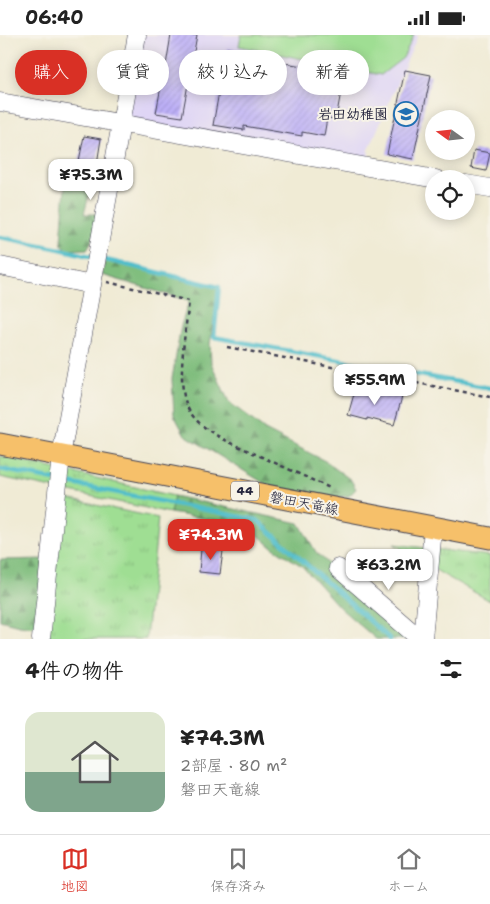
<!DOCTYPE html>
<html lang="ja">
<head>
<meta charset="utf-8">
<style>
	body { margin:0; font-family:"Shantell Sans","Klee One",sans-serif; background:#f6f6f6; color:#222; height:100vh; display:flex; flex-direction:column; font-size:19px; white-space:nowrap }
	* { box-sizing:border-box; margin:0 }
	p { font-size:16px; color:#767676 }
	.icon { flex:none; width:28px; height:28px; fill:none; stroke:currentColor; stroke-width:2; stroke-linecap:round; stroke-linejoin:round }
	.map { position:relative; height:604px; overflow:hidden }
	.details { display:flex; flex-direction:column; background:#fff; flex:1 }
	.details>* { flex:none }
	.top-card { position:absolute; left:15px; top:15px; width:460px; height:45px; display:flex; gap:10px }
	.needle { width:32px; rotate:285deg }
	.fabs { position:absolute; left:425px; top:75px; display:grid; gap:10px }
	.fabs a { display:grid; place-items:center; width:50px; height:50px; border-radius:50%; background:#fff; box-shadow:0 2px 12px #0003; font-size:25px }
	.price { position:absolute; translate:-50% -42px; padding:0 11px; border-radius:10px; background:#fff; color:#222; font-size:16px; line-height:32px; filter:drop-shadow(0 1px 2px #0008) }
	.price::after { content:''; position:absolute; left:50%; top:30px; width:15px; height:11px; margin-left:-8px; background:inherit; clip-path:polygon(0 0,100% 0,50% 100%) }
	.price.current { background:#d93025; color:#fff }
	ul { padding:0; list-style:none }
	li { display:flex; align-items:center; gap:15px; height:125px; padding:0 25px }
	li span { display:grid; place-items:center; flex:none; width:140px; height:100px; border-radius:15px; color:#555 }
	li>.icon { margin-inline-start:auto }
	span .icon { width:60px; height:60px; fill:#fffc; stroke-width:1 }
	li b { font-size:21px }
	h2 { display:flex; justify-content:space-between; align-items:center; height:60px; padding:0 25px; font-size:21px }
	.chip { padding:0 18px; border-radius:22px; background:#fff; box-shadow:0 2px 12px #0003; font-size:18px; line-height:45px }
	.chip.current { background:#d93025; color:#fff }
	.status { display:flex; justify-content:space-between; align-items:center; height:35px; padding:0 25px; background:#fff; direction:ltr }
	.status svg { height:14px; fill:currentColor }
	.tabs { display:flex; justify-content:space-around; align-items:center; height:70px; border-top:1px solid #e0e0e0; background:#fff; font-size:14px; color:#767676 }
	.tabs a { display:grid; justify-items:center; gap:2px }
	.tabs .current { color:#d93025 }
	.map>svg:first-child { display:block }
	.built { fill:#dfd5f5 }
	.grass { fill:url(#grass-tufts); stroke:#608067 }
	.forest { fill:url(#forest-firs); stroke:#50705c }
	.pitch { fill:#9fde93; stroke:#608067 }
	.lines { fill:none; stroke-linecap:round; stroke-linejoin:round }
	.stream { stroke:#51becb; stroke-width:4.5 }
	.building { fill:url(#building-hatch) }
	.minor-casing { stroke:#414052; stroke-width:19 }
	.major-casing { stroke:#414052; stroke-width:23 }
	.path { stroke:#414052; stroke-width:2.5; stroke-dasharray:4 4; stroke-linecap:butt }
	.minor { stroke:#fff; stroke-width:18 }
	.major { stroke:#f6c06b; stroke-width:21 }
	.labels { text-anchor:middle; stroke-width:4; stroke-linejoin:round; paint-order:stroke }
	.shield { fill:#f7f3e8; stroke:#62616f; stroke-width:1 }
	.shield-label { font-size:12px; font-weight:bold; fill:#22223b }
	.poi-label { font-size:14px; font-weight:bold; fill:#22223b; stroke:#f7f3e8; text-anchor:end }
	.street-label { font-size:14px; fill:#22223b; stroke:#f7f3e8 }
</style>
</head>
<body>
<div class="status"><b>06:40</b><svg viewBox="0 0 49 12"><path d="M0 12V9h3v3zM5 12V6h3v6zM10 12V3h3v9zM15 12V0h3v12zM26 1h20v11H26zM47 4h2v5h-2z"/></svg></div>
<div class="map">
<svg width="490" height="604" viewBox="0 0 490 604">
	<defs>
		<pattern id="grass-tufts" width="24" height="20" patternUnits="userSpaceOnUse" patternTransform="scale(1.25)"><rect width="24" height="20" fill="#9fde93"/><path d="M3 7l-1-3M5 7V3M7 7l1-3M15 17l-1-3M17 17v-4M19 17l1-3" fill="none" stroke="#89be80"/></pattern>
		<pattern id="forest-firs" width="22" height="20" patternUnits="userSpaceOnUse" patternTransform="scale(1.25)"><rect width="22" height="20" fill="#7fbd7d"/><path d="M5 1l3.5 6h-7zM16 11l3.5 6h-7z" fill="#689968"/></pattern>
		<pattern id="building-hatch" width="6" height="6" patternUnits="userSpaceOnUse" patternTransform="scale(1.25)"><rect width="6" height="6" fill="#bdb0f7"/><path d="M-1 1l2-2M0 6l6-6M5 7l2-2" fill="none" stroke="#a297d5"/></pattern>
	</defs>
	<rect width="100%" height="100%" fill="#f7f3e8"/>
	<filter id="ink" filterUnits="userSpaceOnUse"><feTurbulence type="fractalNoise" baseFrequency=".02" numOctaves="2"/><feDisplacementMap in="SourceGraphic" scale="10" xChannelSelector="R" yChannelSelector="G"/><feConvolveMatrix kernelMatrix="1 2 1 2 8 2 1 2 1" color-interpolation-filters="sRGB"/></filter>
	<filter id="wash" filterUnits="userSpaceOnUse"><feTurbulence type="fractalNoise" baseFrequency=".0096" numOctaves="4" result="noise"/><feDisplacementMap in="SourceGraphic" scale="20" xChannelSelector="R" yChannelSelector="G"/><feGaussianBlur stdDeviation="1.12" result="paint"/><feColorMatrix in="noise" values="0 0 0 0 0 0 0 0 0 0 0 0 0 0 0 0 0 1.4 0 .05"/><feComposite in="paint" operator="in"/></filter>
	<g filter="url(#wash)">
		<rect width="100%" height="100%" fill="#f0ebd5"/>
		<path class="built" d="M 143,0 L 418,0 L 369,114 L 368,125 L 126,86 Z"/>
		<path class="grass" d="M 0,421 L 174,461 L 170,478 L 0,442 Z
			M 57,462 L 158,483 L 146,604 L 66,604 L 42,600 Z
			M 394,509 L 490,521 L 490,566 L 442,539 Z"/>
		<path class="forest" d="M 85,132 L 94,141 L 84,179 L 97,179 L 93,204 L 87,214 L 67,215 L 61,208 L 65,152 L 72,135 Z
			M 105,225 L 219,252 L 210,309 L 211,328 L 229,367 L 265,395 L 325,426 L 351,445 L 356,454 L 349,461 L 326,463 L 272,453 L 185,400 L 174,380 L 172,344 L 181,291 L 189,266 L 102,240 Z
			M 174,461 L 299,488 L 316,517 L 385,581 L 412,604 L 376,604 L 340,573 L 302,531 L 272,512 L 249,492 L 220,486 L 170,478 Z
			M 43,524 L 43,593 L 19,590 L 0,585 L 0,525 Z"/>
		<path class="pitch" d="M 241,0 L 414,0 L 403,23 L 381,40 L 239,11 Z"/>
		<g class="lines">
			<path class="stream" d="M 0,202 L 60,214 L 94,222
				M 102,224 L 219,252 L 214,302 L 490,353
				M 0,434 L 55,445
				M 63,447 L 257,485 L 390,604"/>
		</g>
		<g id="blocks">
			<path class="building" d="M 171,0 L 197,0 L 182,82 L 156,78 L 162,46 L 150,44 L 153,28 L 166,30 Z
				M 227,13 L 257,18 L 256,23 L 314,33 L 312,45 L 342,51 L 336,84 L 327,83 L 324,101 L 302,97 L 302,101 L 244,91 L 244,95 L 213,90 Z
				M 405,35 L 431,40 L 413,124 L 387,119 Z
				M 84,101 L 101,104 L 97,129 L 79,126 Z
				M 474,115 L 490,118 L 486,136 L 471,133 Z
				M 356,352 L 383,359 L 383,358 L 402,362 L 394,390 L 367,383 L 367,385 L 348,380 Z
				M 201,514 L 223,516 L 220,539 L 199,537 Z"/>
		</g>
	</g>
	<g filter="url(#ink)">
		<use href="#blocks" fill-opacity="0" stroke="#414052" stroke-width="1"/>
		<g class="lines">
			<defs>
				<path id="minor" d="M 0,67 L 436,144
					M 466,149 L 490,153
					M 0,231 L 92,250
					M 338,533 L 420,604
					M 41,604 L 61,421 L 137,0
					M 423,604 L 433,493"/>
				<path id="major" d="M 0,409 L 490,503"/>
			</defs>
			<use href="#minor" class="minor-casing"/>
			<use href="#major" class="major-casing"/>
			<path class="path" d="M 107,247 L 189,266 C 186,294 176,345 187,371 C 193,387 213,399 227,406 L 332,454
				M 227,312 L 490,362"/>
			<use href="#minor" class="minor"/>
			<use href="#major" class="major"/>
		</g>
	</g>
	<defs>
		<symbol id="school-ring" viewBox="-11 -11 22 22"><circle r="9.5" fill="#f7f3e8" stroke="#1f6fb2" stroke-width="1.5"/><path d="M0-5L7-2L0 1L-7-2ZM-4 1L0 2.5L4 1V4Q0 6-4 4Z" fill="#1f6fb2"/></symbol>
	</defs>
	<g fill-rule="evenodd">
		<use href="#school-ring" x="392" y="65" width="28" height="28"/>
	</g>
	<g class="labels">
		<rect class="shield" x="231" y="446.5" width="28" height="19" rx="4"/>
		<g class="shield-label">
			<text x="245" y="460">44</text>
		</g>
		<g class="poi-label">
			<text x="388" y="84">岩田幼稚園</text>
		</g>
		<g class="street-label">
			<text transform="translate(304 468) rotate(11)" y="5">磐田天竜線</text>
		</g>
	</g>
</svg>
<div class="fabs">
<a><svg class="needle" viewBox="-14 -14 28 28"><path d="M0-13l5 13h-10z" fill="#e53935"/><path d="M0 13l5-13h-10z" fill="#767676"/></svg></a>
<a><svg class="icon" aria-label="locate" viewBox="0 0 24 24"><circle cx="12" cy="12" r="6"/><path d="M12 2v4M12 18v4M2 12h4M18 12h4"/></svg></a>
</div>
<b class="price" style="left:91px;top:166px">¥75.3M</b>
<b class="price" style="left:375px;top:371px">¥55.9M</b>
<b class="price current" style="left:211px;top:526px">¥74.3M</b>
<b class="price" style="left:389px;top:556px">¥63.2M</b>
<div class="top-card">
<a class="chip current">購入</a>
<a class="chip">賃貸</a>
<a class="chip">絞り込み</a>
<a class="chip">新着</a>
</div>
</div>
<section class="details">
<h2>4件の物件<svg class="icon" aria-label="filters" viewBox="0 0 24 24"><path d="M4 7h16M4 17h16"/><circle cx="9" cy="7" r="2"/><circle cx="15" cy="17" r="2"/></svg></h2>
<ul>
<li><span style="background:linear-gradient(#dfe7d0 60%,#7fa58c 0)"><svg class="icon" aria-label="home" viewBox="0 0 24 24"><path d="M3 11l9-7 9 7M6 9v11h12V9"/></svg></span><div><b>¥74.3M</b><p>2部屋 · 80 m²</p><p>磐田天竜線</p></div></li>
</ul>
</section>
<nav class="tabs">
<a class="current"><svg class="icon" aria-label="map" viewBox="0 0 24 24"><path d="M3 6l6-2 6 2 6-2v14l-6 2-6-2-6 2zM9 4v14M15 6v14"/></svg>地図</a>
<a><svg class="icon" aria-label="saved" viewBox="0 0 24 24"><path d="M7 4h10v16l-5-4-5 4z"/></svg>保存済み</a>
<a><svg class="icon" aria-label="home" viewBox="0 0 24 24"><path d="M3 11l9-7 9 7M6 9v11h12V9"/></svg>ホーム</a>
</nav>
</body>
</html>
